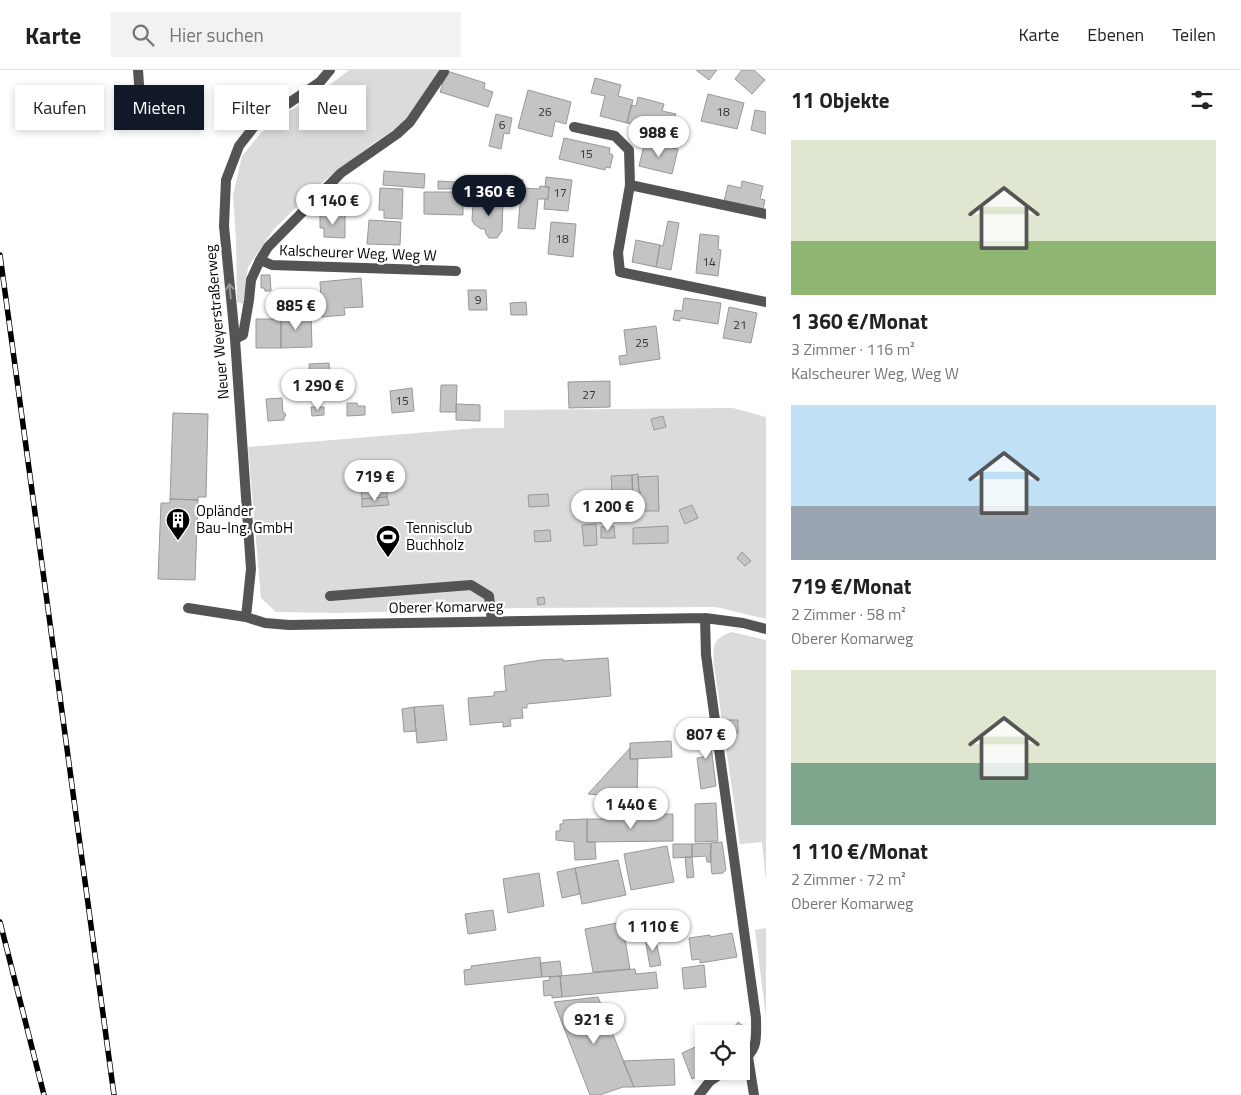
<!DOCTYPE html>
<html lang="de">
<head>
<meta charset="utf-8">
<style>
	body { margin:0; font-family:"Titillium Web",sans-serif; background:#f2f2f2; color:#222; height:100vh; display:flex; flex-direction:column; font-size:19px; white-space:nowrap }
	* { box-sizing:border-box; margin:0 }
	p { font-size:16px; color:#767676 }
	.icon { flex:none; width:28px; height:28px; fill:none; stroke:currentColor; stroke-width:2; stroke-linecap:round; stroke-linejoin:round }
	.map { position:relative; flex:1; overflow:hidden }
	.details { display:flex; flex-direction:column; background:#fff; width:475px }
	.details>* { flex:none }
	.banner { position:absolute; left:15px; top:15px; width:475px; height:45px; display:flex; gap:10px }
	.tools { position:absolute; left:695px; top:955px; display:grid; gap:10px }
	.tools a { display:grid; place-items:center; width:55px; height:55px; border-radius:0px; background:#fff; box-shadow:0 2px 8px #0003; font-size:25px }
	.price { position:absolute; translate:-50% -42px; padding:0 11px; border-radius:18px; background:#fff; color:#222; font-size:16px; line-height:32px; filter:drop-shadow(0 1px 2px #0008) }
	.price::after { content:''; position:absolute; left:50%; top:30px; width:15px; height:11px; margin-left:-8px; background:inherit; clip-path:polygon(0 0,100% 0,50% 100%) }
	.price.selected { background:#111827; color:#fff }
	ul { padding:0; list-style:none }
	li { display:grid; align-content:center; gap:10px; height:265px; padding:0 25px }
	li span { display:grid; place-items:center; height:155px; border-radius:0px; color:#555 }
	li>.icon { margin-inline-start:auto }
	span .icon { width:90px; height:90px; fill:#fffc; stroke-width:1 }
	li b { font-size:21px }
	h2 { display:flex; justify-content:space-between; align-items:center; height:60px; padding:0 25px; font-size:21px }
	.pill { padding:0 18px; border-radius:0px; background:#fff; box-shadow:0 2px 8px #0003; font-size:18px; line-height:45px }
	.pill.selected { background:#111827; color:#fff }
	header { display:flex; align-items:center; gap:30px; box-sizing:border-box; height:70px; padding:0 25px; background:#fff; border-bottom:1px solid #e0e0e0 }
	header strong { font-size:24px }
	nav { display:flex; gap:28px; margin-inline-start:auto; font-size:18px }
	.search { width:350px; height:45px; background:#f2f2f2; display:flex; align-items:center; gap:12px; box-sizing:border-box; padding:0 18px; border-radius:0px; color:#767676; font-size:19px }
	main { display:flex; flex:1; min-height:0 }
	.map>svg:first-child { display:block }
	.green { fill:#dbdbdb }
	.building { fill:#c4c4c4; stroke:#989898 }
	.lines { fill:none; stroke-linecap:round; stroke-linejoin:round }
	.service { stroke:#545454; stroke-width:10 }
	.minor { stroke:#545454; stroke-width:10 }
	.rail-casing { stroke:#000; stroke-width:5.5 }
	.rail { stroke:#fff; stroke-width:4; stroke-dasharray:11; stroke-linecap:butt }
	.oneway { stroke:#989898 }
	.labels { text-anchor:middle; stroke-width:4.5; stroke-linejoin:round; paint-order:stroke }
	.number-label { font-size:12px; fill:#313131 }
	.street-label { font-size:15px; fill:#000; stroke:#fff }
	.poi-label { font-size:15px; fill:#000; stroke:#fff; text-anchor:start }
</style>
</head>
<body>
<header>
<strong>Karte</strong>
<div class="search"><svg class="icon" aria-label="search" viewBox="0 0 24 24"><circle cx="10" cy="10" r="6"/><path d="M15 15l6 6"/></svg>Hier suchen</div>
<nav><a>Karte</a><a>Ebenen</a><a>Teilen</a></nav>
</header>
<main>
<div class="map">
<svg width="766" height="1025" viewBox="0 0 766 1025">
	<rect width="100%" height="100%" fill="#fff"/>
	<path class="green" d="M 349,0 L 445,0 L 404,53 L 371,75 L 320,114 L 274,159 L 248,197 L 243,234 L 237,232 L 236,170 L 233,125 L 242,86 L 261,63 L 286,43 L 313,28 Z
		M 733,338 L 766,347 L 766,549 L 716,537 L 520,538 L 338,543 L 276,542 L 261,528 L 248,377 L 478,358 L 504,358 L 504,340 Z
		M 732,562 L 766,570 L 766,811 L 762,772 L 740,774 L 714,595 C 713,577 712,568 732,562 Z
		M 766,858 L 766,947 L 755,860 Z"/>
	<path class="building" d="M 696,0 L 717,0 L 709,10 Z
		M 742,0 L 754,0 L 765,10 L 752,24 L 735,9 Z
		M 447,1 L 485,13 L 484,19 L 493,22 L 488,37 L 440,22 Z
		M 595,8 L 621,15 L 618,26 L 633,30 L 627,53 L 600,46 L 605,26 L 591,23 Z
		M 528,20 L 571,32 L 566,54 L 555,51 L 552,67 L 518,58 Z
		M 708,24 L 744,33 L 737,59 L 701,51 Z
		M 638,27 L 664,34 L 662,41 L 676,44 L 672,58 L 642,51 L 641,56 L 627,53 L 631,35 L 636,36 Z
		M 755,40 L 766,42 L 766,64 L 751,60 Z
		M 496,44 L 512,48 L 509,64 L 504,63 L 501,79 L 489,76 Z
		M 564,68 L 610,78 L 609,83 L 613,85 L 610,98 L 606,97 L 605,100 L 559,89 Z
		M 645,71 L 678,79 L 672,104 L 639,96 Z
		M 384,101 L 425,104 L 424,118 L 383,115 Z
		M 546,107 L 572,110 L 568,141 L 544,139 L 545,129 L 548,129 L 549,117 L 545,117 Z
		M 513,109 L 523,110 L 522,118 L 539,119 L 540,116 L 549,117 L 548,129 L 538,129 L 535,159 L 518,158 L 521,123 L 511,122 Z
		M 438,111 L 455,112 L 455,119 L 438,119 Z
		M 742,111 L 763,116 L 760,129 L 765,130 L 763,139 L 724,131 L 728,115 L 741,118 Z
		M 380,118 L 403,119 L 402,149 L 384,148 L 384,140 L 379,140 Z
		M 424,122 L 463,122 L 463,145 L 424,144 Z
		M 473,131 L 503,132 L 502,161 L 497,168 L 489,168 L 486,164 L 485,159 L 481,159 L 474,154 L 472,150 Z
		M 320,144 L 345,145 L 345,168 L 324,167 L 324,158 L 320,158 Z
		M 369,150 L 401,152 L 400,175 L 367,174 Z
		M 668,151 L 679,153 L 671,200 L 656,197 L 660,175 L 663,176 Z
		M 551,152 L 576,154 L 573,187 L 548,184 Z
		M 700,164 L 719,166 L 718,179 L 721,180 L 718,206 L 696,203 Z
		M 636,170 L 660,175 L 656,197 L 632,192 Z
		M 261,205 L 270,205 L 271,221 L 265,221 L 264,218 L 261,218 Z
		M 361,208 L 363,237 L 344,238 L 345,245 L 322,247 L 320,212 Z
		M 468,220 L 486,220 L 487,240 L 469,240 Z
		M 684,228 L 721,233 L 718,254 L 680,248 L 680,251 L 673,250 L 675,240 L 682,241 Z
		M 526,232 L 527,245 L 511,245 L 510,233 Z
		M 729,237 L 757,243 L 751,273 L 723,268 Z
		M 281,245 L 311,245 L 312,277 L 281,278 Z
		M 256,249 L 281,249 L 281,278 L 256,278 Z
		M 656,256 L 660,289 L 620,295 L 619,286 L 627,285 L 624,260 Z
		M 329,293 L 331,320 L 311,321 L 309,294 Z
		M 610,311 L 610,337 L 569,338 L 568,312 Z
		M 441,315 L 457,315 L 456,342 L 440,342 Z
		M 412,318 L 414,341 L 392,343 L 390,321 Z
		M 282,328 L 283,343 L 285,343 L 286,346 L 284,346 L 284,350 L 268,351 L 266,329 Z
		M 347,333 L 357,333 L 358,336 L 365,336 L 365,345 L 347,346 Z
		M 456,334 L 480,335 L 480,351 L 456,350 Z
		M 311,337 L 324,337 L 324,345 L 312,346 Z
		M 173,343 L 208,344 L 206,427 L 198,427 L 198,430 L 170,429 Z
		M 663,346 L 666,357 L 654,360 L 651,349 Z
		M 385,391 L 387,427 L 362,429 L 359,393 Z
		M 638,404 L 639,421 L 640,421 L 640,425 L 638,425 L 639,441 L 633,441 L 632,405 Z
		M 632,405 L 633,437 L 613,438 L 611,406 Z
		M 658,406 L 659,441 L 639,441 L 638,425 L 640,425 L 640,421 L 639,421 L 638,407 Z
		M 548,424 L 549,436 L 529,437 L 528,425 Z
		M 387,427 L 389,435 L 362,437 L 362,429 Z
		M 170,429 L 198,430 L 195,510 L 158,509 L 161,433 L 170,433 Z
		M 692,435 L 698,448 L 685,454 L 679,440 Z
		M 596,454 L 597,475 L 584,476 L 582,455 Z
		M 614,456 L 615,468 L 601,468 L 601,457 Z
		M 668,456 L 668,473 L 633,474 L 633,458 Z
		M 550,460 L 551,471 L 535,472 L 534,461 Z
		M 742,482 L 751,491 L 745,496 L 737,488 Z
		M 544,527 L 545,534 L 538,535 L 537,528 Z
		M 608,588 L 611,626 L 527,634 L 527,638 L 522,638 L 523,648 L 510,649 L 511,656 L 503,657 L 503,652 L 470,655 L 468,628 L 494,626 L 494,622 L 506,621 L 504,596 L 541,590 L 563,589 L 563,591 Z
		M 443,635 L 447,670 L 417,673 L 414,637 Z
		M 414,637 L 416,661 L 404,662 L 402,639 Z
		M 726,650 L 738,650 L 738,663 L 726,664 Z
		M 708,652 L 716,716 L 701,719 L 697,688 L 704,687 L 700,654 Z
		M 671,671 L 672,687 L 630,689 L 630,673 Z
		M 630,678 L 630,689 L 638,689 L 637,728 L 588,724 Z
		M 716,733 L 718,771 L 695,772 L 695,734 Z
		M 654,744 L 673,744 L 673,771 L 587,772 L 587,749 L 653,749 Z
		M 587,749 L 587,772 L 595,772 L 596,789 L 575,790 L 574,772 L 556,770 L 556,761 L 560,761 L 560,754 L 563,754 L 563,750 Z
		M 722,772 L 726,800 L 723,803 L 712,804 L 710,786 L 711,773 Z
		M 711,773 L 711,792 L 707,792 L 706,786 L 692,787 L 692,774 Z
		M 673,774 L 692,774 L 692,787 L 673,788 Z
		M 667,776 L 674,812 L 631,820 L 624,784 Z
		M 685,787 L 692,787 L 694,807 L 687,808 Z
		M 618,790 L 626,825 L 582,834 L 575,798 Z
		M 575,798 L 580,824 L 562,828 L 557,802 Z
		M 539,803 L 544,836 L 508,843 L 503,809 Z
		M 493,840 L 496,860 L 468,864 L 465,844 Z
		M 622,852 L 630,899 L 593,902 L 585,859 Z
		M 732,863 L 737,887 L 700,893 L 700,889 L 692,890 L 689,868 L 710,865 L 710,867 Z
		M 655,866 L 661,895 L 650,897 L 645,868 Z
		M 540,887 L 542,907 L 465,915 L 464,900 L 471,899 L 471,896 Z
		M 560,891 L 562,906 L 542,907 L 540,893 Z
		M 704,895 L 706,917 L 684,919 L 682,898 Z
		M 635,899 L 636,904 L 656,902 L 658,918 L 562,927 L 560,906 Z
		M 560,906 L 562,927 L 552,928 L 552,925 L 544,926 L 543,911 L 550,910 L 549,907 Z
		M 598,927 L 634,1017 L 623,1017 L 600,1025 L 590,1025 L 554,932 Z
		M 738,952 L 747,959 L 741,967 L 741,964 L 737,964 L 732,960 Z
		M 704,973 L 704,1001 L 711,1001 L 692,1009 L 682,983 Z
		M 674,989 L 675,1015 L 634,1017 L 623,991 Z"/>
	<g class="lines">
		<path class="service" d="M 138,0 L 140,28
			M 330,526 L 471,515 L 489,526 L 492,551
			M 748,987 L 754,1025"/>
		<path class="minor" d="M 574,57 L 615,66 L 629,80 L 630,115 L 618,183 L 620,202 L 766,232
			M 630,115 L 766,144
			M 260,190 L 272,195 L 456,201
			M 235,269 L 243,265 L 249,230 L 251,210 L 260,190 L 268,177 L 341,103 L 397,64 L 410,52 L 444,2
			M 188,538 L 246,547 L 265,553 L 289,555 L 705,548 L 743,553 L 766,559
			M 246,547 L 251,499 L 235,269 L 224,156 L 226,110 L 239,76 L 260,49 L 289,33 L 320,12 L 330,0
			M 705,548 L 706,585 L 756,948 C 756,967 759,980 741,991
			M 699,1025 L 710,1011 L 725,1001"/>
		<defs>
			<path id="rail" d="M 0,185 L 114,1025
				M 0,852 L 44,1025"/>
		</defs>
		<use href="#rail" class="rail-casing"/>
		<use href="#rail" class="rail"/>
	</g>
	<defs><path id="oneway-shaft" d="M-6 0H5M1.5-3L5.5 0L1.5 3" fill="none" stroke-width="1.6" stroke-linecap="round" stroke-linejoin="round" transform="scale(1.25)"/></defs>
	<use class="oneway" href="#oneway-shaft" transform="translate(230 221) rotate(-96)"/>
	<defs>
		<symbol id="building-pin" viewBox="-11 -11 22 30"><path d="M0 17L-7.5 6A9.5 9.5 0 1 1 7.5 6Z" fill="#000" stroke="#fff"/><path d="M-4-6H4V6H1V3H-1V6H-4ZM-2.5-4.3h1.7v1.8h-1.7ZM.8-4.3h1.7v1.8H.8ZM-2.5-1h1.7V.8h-1.7ZM.8-1h1.7V.8H.8Z" fill="#fff"/></symbol>
		<symbol id="stadium-pin" viewBox="-11 -11 22 30"><path d="M0 17L-7.5 6A9.5 9.5 0 1 1 7.5 6Z" fill="#000" stroke="#fff"/><path d="M0-5a6.5 5 0 1 0 0 10a6.5 5 0 1 0 0-10ZM-3.5-1.8h7v3.6h-7Z" fill="#fff"/></symbol>
	</defs>
	<g fill-rule="evenodd">
		<use href="#building-pin" x="164" y="436" width="28" height="38"/>
		<use href="#stadium-pin" x="374" y="453" width="28" height="38"/>
	</g>
	<g class="labels">
		<g class="number-label">
			<text x="545" y="46">26</text>
			<text x="723" y="46">18</text>
			<text x="502" y="59">6</text>
			<text x="586" y="88">15</text>
			<text x="560" y="127">17</text>
			<text x="562" y="173">18</text>
			<text x="709" y="196">14</text>
			<text x="478" y="234">9</text>
			<text x="740" y="259">21</text>
			<text x="642" y="277">25</text>
			<text x="589" y="329">27</text>
			<text x="402" y="335">15</text>
		</g>
		<g class="street-label">
			<text transform="translate(358 183) rotate(2)" y="5">Kalscheurer Weg, Weg W</text>
			<text transform="translate(217 252) rotate(-95)" y="5">Neuer Weyerstraßerweg</text>
			<text transform="translate(446 537) rotate(-1)" y="5">Oberer Komarweg</text>
		</g>
		<g class="poi-label">
			<text x="196" y="446">Opländer<tspan x="196" dy="17">Bau-Ing. GmbH</tspan></text>
			<text x="406" y="463">Tennisclub<tspan x="406" dy="17">Buchholz</tspan></text>
		</g>
	</g>
</svg>
<div class="tools">
<a><svg class="icon" aria-label="locate" viewBox="0 0 24 24"><circle cx="12" cy="12" r="6"/><path d="M12 2v4M12 18v4M2 12h4M18 12h4"/></svg></a>
</div>
<b class="price" style="left:659px;top:88px">988 €</b>
<b class="price selected" style="left:489px;top:147px">1 360 €</b>
<b class="price" style="left:333px;top:156px">1 140 €</b>
<b class="price" style="left:296px;top:261px">885 €</b>
<b class="price" style="left:318px;top:341px">1 290 €</b>
<b class="price" style="left:375px;top:432px">719 €</b>
<b class="price" style="left:608px;top:462px">1 200 €</b>
<b class="price" style="left:706px;top:690px">807 €</b>
<b class="price" style="left:631px;top:760px">1 440 €</b>
<b class="price" style="left:653px;top:882px">1 110 €</b>
<b class="price" style="left:594px;top:975px">921 €</b>
<div class="banner">
<a class="pill">Kaufen</a>
<a class="pill selected">Mieten</a>
<a class="pill">Filter</a>
<a class="pill">Neu</a>
</div>
</div>
<section class="details">
<h2>11 Objekte<svg class="icon" aria-label="filters" viewBox="0 0 24 24"><path d="M4 7h16M4 17h16"/><circle cx="9" cy="7" r="2"/><circle cx="15" cy="17" r="2"/></svg></h2>
<ul>
<li><span style="background:linear-gradient(#dfe7d0 65%,#8fb573 0)"><svg class="icon" aria-label="home" viewBox="0 0 24 24"><path d="M3 11l9-7 9 7M6 9v11h12V9"/></svg></span><div><b>1 360 €/Monat</b><p>3 Zimmer · 116 m²</p><p>Kalscheurer Weg, Weg W</p></div></li>
<li><span style="background:linear-gradient(#bfe0f5 65%,#9aa5b1 0)"><svg class="icon" aria-label="home" viewBox="0 0 24 24"><path d="M3 11l9-7 9 7M6 9v11h12V9"/></svg></span><div><b>719 €/Monat</b><p>2 Zimmer · 58 m²</p><p>Oberer Komarweg</p></div></li>
<li><span style="background:linear-gradient(#dfe7d0 60%,#7fa58c 0)"><svg class="icon" aria-label="home" viewBox="0 0 24 24"><path d="M3 11l9-7 9 7M6 9v11h12V9"/></svg></span><div><b>1 110 €/Monat</b><p>2 Zimmer · 72 m²</p><p>Oberer Komarweg</p></div></li>
</ul>
</section>
</main>
</body>
</html>
